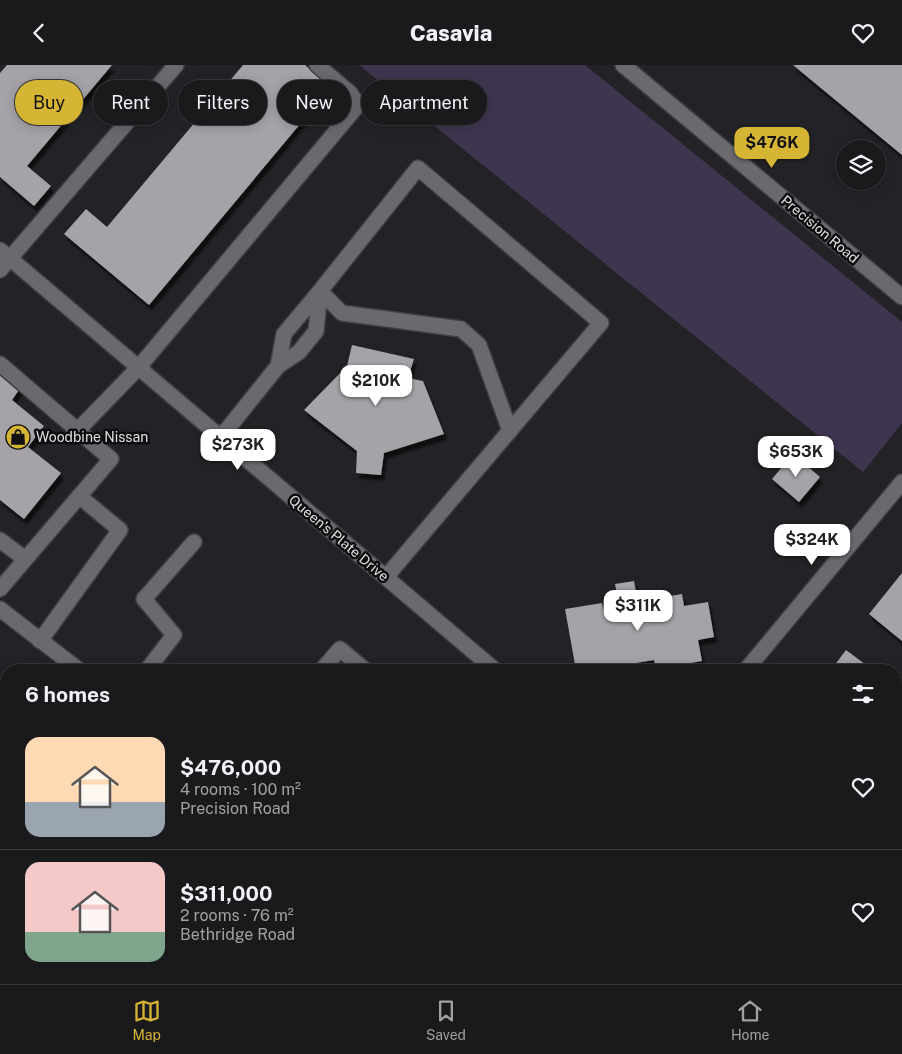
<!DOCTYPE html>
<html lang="en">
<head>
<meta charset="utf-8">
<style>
	body { margin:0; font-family:"Public Sans",sans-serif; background:#232325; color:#f1f3f6; height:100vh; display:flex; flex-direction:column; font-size:19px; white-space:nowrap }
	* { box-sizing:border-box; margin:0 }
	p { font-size:16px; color:#9fa1a3 }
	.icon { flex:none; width:28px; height:28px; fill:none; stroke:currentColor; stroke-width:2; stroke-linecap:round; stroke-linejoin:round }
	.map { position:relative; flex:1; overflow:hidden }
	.side { position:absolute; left:0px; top:599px; width:902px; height:321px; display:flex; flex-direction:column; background:#1a1a1c; border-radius:20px 20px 0 0; box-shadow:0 2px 12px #0003,0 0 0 1px #38383b }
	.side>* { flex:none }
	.guide { position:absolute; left:15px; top:15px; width:500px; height:45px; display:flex; gap:10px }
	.fabs { position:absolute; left:836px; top:75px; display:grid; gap:10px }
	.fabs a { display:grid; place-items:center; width:50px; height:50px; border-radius:50%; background:#1a1a1c; box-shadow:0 2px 12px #0003,0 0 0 1px #38383b; font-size:25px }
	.price { position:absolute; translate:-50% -42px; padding:0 11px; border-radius:10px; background:#fff; color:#222; font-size:16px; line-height:32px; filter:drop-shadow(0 1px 2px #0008) }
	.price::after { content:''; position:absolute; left:50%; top:30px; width:15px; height:11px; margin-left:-8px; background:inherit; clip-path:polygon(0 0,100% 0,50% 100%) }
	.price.on { background:#d6b534; color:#111 }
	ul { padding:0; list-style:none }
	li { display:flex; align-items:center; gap:15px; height:125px; padding:0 25px }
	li+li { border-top:1px solid #38383b }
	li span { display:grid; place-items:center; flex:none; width:140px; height:100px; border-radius:15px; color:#555 }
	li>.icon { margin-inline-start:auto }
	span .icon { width:60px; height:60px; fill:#fffc; stroke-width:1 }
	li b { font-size:21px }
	h2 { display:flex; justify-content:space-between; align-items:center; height:60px; padding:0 25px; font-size:21px }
	.pill { padding:0 18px; border-radius:22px; background:#1a1a1c; box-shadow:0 2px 12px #0003,0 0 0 1px #38383b; font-size:18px; line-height:45px }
	.pill.on { background:#d6b534; color:#111 }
	header { display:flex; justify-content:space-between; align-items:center; height:65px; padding:0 25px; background:#1a1a1c; font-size:22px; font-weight:800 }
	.tab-bar { display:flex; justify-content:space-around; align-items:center; height:70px; border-top:1px solid #38383b; background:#1a1a1c; font-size:14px; color:#9fa1a3 }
	.tab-bar a { display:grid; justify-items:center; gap:2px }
	.tab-bar .on { color:#d6b534 }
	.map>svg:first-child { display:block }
	.green { fill:#40354f }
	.building { fill:#a5a2a8; filter:url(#shadow) }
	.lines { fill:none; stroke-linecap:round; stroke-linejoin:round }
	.minor-casing { stroke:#403e42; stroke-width:18 }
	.major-casing { stroke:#403e42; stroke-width:18 }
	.minor { stroke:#6b696e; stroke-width:15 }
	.major { stroke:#937bb1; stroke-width:15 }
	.labels { text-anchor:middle; stroke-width:5; stroke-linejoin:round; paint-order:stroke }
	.street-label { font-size:14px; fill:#e1e0e3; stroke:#0c0c0e }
	.poi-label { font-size:14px; fill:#e1e0e3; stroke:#0c0c0e; text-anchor:start }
</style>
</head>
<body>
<header><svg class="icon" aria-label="back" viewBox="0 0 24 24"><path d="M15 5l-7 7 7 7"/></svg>Casavia<svg class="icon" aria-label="heart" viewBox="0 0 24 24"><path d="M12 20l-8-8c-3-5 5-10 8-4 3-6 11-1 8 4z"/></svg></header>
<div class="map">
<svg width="902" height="919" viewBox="0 0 902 919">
	<defs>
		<filter id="shadow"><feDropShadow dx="3" dy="5.5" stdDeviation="1" flood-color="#0009"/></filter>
	</defs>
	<rect width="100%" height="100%" fill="#232226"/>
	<path class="green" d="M 359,0 L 585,0 L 902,257 L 902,358 L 863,407 Z
		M 0,785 L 6,790 L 6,914 L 153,914 L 157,919 L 0,919 Z"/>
	<path class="building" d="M 7,0 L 112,0 L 27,101 L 51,121 L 34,141 L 0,112 L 0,8 Z
		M 243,0 L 305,0 L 331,22 L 149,240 L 64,169 L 86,144 L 107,162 Z
		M 793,0 L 902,0 L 902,90 Z
		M 352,280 L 414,294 L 408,313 L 423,316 L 444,369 L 384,388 L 381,410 L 356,408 L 357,386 L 304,345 L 347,301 Z
		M 0,304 L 21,322 L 12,335 L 44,361 L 28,382 L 61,408 L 24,454 L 0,435 Z
		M 793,389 L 820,412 L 799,437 L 772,414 Z
		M 902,508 L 902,576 L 869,549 Z
		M 634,516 L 639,544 L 654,542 L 652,534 L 682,529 L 684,541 L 708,537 L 714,572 L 698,575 L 702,596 L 656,604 L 654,595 L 593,605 L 576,605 L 565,544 L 602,538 L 604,548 L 620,545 L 615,519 Z
		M 846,585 L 873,605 L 831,605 Z
		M 896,623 L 902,627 L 902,836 L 896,832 Z
		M 606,914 L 664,914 L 659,919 L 602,919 Z"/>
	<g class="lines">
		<defs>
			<path id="minor" d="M 623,0 L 902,232
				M 0,185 L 495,605
				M 0,205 L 176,0
				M 0,299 L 111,394 L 0,524
				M 278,301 L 284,269 L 320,226 L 342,248 L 461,264 L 479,280 L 510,366
				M 78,365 L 139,302 L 358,40 L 350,28 L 317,0
				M 221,372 L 278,301 L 299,287 L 316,266 L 320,226 L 418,103 L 601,258 L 386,512
				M 0,475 L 25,494
				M 0,544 L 79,605
				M 40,576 L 120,465 L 79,431
				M 147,605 L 174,570 L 144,534 L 194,477
				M 322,605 L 340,584 L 365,605
				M 746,605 L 902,417
				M 556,914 L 558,919
				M 859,914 L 866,919
				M 490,919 L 494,914
				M 683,919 L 687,914"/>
			<path id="major" d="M 0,710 L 6,715
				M 0,743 L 6,752
				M 174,914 L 180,919
				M 263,914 L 275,919"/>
		</defs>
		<use href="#minor" class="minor-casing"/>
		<use href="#major" class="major-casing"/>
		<use href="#minor" class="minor"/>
		<use href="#major" class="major"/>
	</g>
	<defs>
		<symbol id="shop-disc" viewBox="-11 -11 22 22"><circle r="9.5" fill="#d6b534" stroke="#0c0c0e"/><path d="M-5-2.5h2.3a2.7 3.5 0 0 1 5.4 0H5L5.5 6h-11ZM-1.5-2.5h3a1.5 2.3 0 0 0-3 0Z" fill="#111"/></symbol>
	</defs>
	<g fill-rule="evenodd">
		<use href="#shop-disc" x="4" y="358" width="28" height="28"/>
	</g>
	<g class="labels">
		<g class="street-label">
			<text transform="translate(820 164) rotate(40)" y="5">Precision Road</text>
			<text transform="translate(339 473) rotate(40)" y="5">Queen's Plate Drive</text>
		</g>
		<g class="poi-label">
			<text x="36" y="377">Woodbine Nissan</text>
		</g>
	</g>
</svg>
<div class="fabs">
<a><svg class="icon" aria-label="layers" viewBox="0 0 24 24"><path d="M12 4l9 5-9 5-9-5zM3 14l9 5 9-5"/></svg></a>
</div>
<b class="price on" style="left:772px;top:104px">$476K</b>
<b class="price" style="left:376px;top:342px">$210K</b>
<b class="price" style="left:238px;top:406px">$273K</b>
<b class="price" style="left:796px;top:413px">$653K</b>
<b class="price" style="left:812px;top:501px">$324K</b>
<b class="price" style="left:638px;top:567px">$311K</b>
<div class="guide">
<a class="pill on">Buy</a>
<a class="pill">Rent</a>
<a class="pill">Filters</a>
<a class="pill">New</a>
<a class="pill">Apartment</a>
</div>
<section class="side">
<h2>6 homes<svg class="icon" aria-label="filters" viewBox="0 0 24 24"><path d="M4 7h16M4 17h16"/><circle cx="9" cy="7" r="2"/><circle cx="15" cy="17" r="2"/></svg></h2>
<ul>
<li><span style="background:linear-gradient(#ffd9b3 65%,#9aa5b1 0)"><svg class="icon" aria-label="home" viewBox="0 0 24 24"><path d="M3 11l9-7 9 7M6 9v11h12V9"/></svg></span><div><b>$476,000</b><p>4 rooms · 100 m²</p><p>Precision Road</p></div><svg class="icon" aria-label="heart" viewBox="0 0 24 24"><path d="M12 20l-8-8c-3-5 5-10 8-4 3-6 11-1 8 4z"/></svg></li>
<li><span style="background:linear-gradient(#f6c9c9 70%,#7fa58c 0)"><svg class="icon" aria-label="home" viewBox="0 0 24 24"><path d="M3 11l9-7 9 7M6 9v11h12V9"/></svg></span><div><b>$311,000</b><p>2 rooms · 76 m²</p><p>Bethridge Road</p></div><svg class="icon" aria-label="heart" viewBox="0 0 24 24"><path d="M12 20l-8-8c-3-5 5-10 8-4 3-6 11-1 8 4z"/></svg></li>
</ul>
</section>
</div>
<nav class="tab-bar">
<a class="on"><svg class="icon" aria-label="map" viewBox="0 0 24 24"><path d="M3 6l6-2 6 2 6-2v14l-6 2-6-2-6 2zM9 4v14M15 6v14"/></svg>Map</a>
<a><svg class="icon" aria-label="saved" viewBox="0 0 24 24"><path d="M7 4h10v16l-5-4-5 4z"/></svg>Saved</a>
<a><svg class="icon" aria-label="home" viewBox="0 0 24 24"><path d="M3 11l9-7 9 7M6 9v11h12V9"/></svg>Home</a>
</nav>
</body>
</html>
